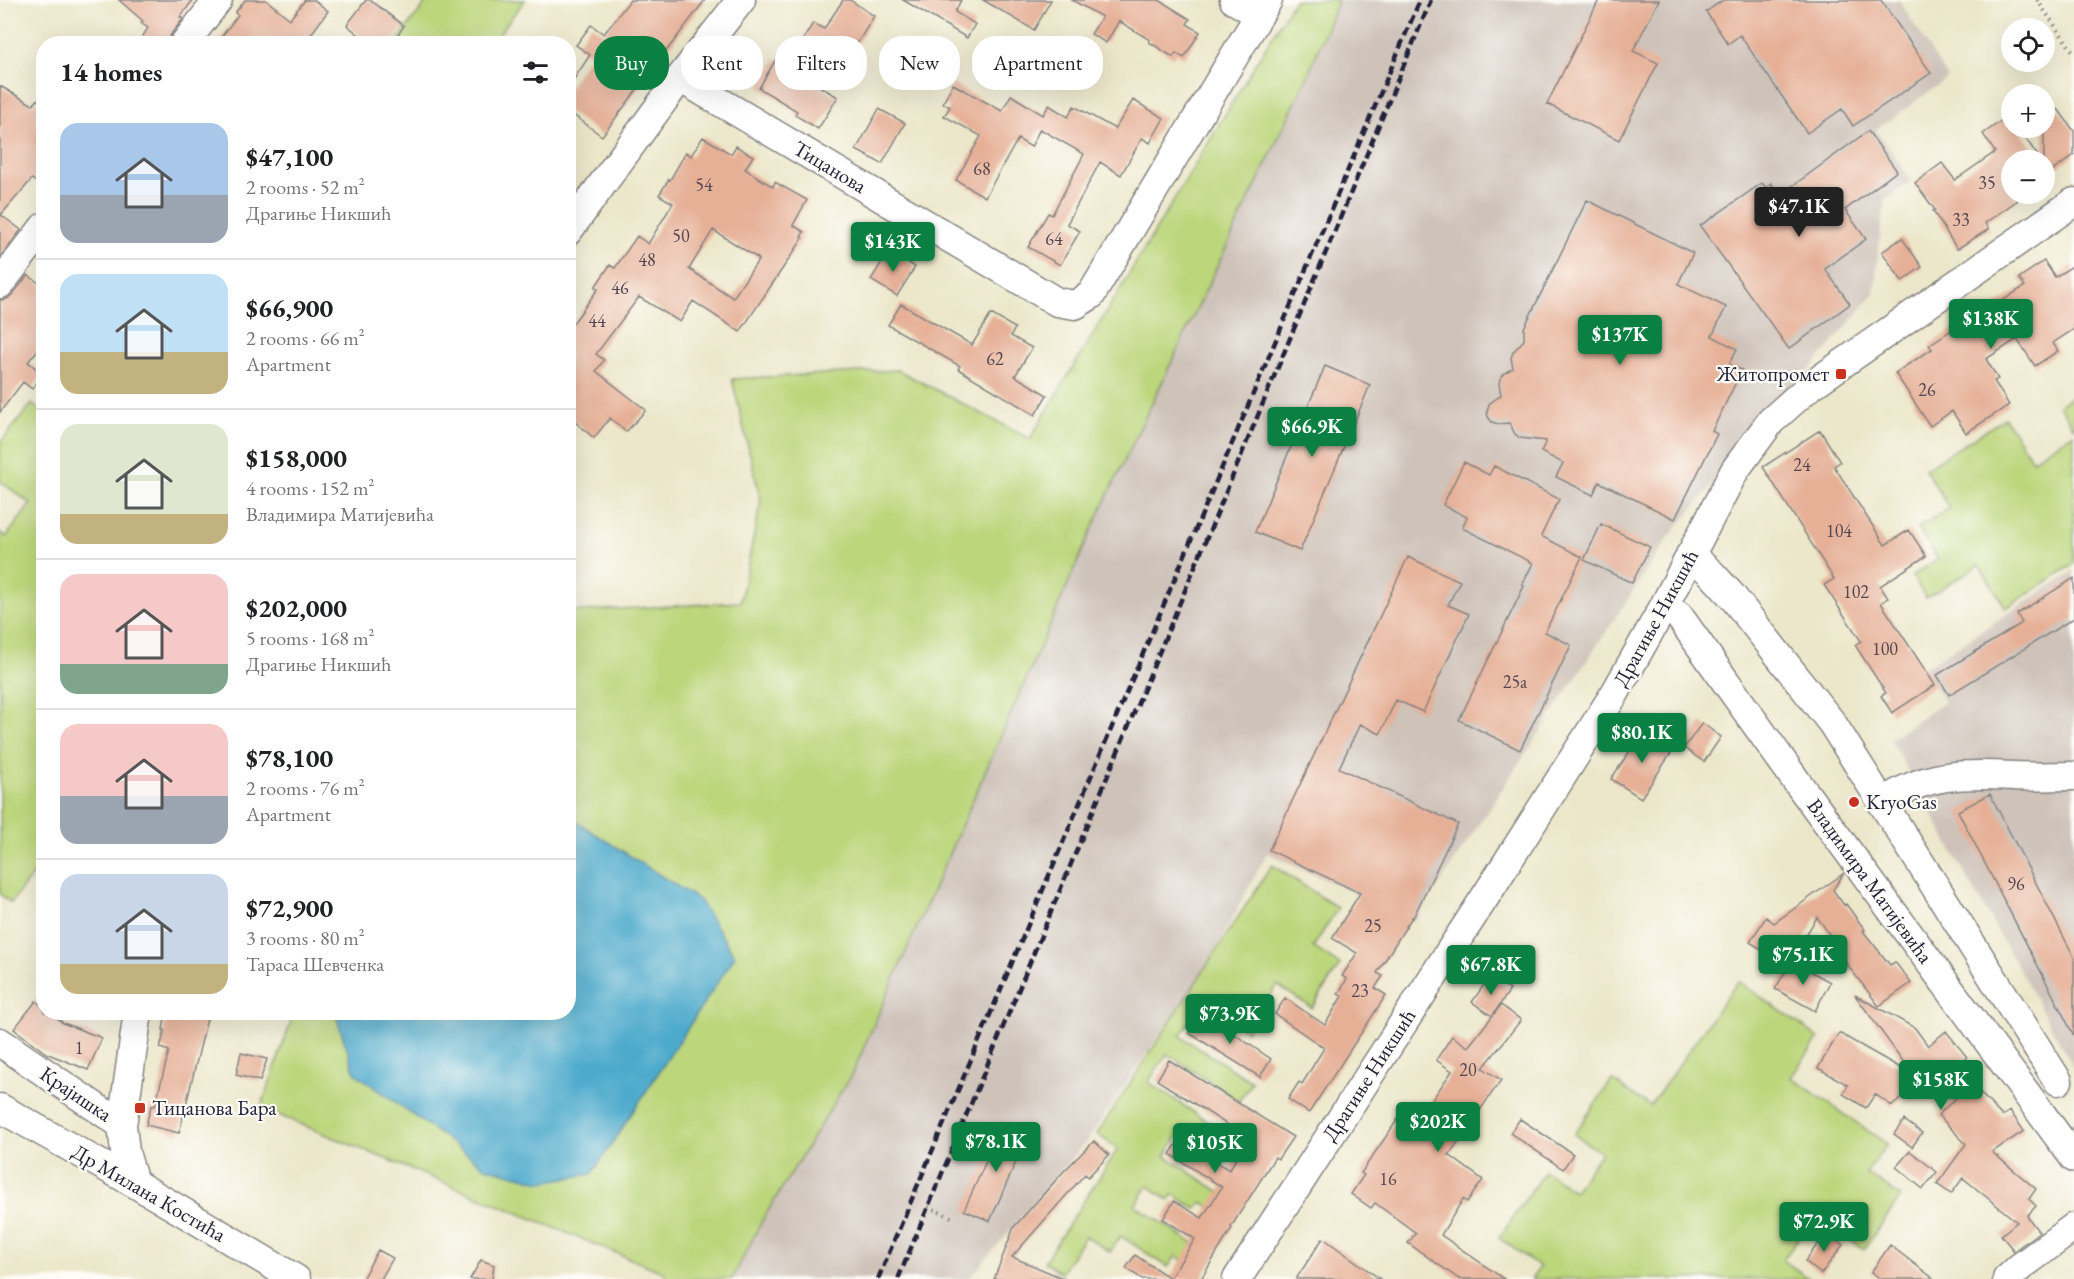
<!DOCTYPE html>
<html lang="en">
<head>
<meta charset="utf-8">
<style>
	body { margin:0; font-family:"EB Garamond",serif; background:#f2f2f2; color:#202124; height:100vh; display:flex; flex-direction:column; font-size:22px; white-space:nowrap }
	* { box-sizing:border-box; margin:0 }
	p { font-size:20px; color:#757577 }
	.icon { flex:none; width:33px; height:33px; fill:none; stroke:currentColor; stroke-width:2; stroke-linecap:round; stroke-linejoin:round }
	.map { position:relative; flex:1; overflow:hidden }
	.drawer { position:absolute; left:36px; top:36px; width:540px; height:984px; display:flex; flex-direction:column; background:#fff; border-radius:24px; box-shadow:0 6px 24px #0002 }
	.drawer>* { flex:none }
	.top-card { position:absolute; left:594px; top:36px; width:570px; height:54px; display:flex; gap:12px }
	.fabs { position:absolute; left:2001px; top:18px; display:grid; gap:12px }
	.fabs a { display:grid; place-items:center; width:54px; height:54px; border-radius:50%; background:#fff; box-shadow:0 6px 24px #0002; font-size:30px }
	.price { position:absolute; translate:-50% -51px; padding:0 14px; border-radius:6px; background:#0b8043; color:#fff; font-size:20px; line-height:39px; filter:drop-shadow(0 2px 3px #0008) }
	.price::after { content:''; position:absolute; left:50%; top:36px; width:18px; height:14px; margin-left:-9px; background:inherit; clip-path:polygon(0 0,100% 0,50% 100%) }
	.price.active { background:#222; color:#fff }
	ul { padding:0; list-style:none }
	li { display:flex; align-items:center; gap:18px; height:150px; padding:0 24px }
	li+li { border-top:2px solid #e0e0e0 }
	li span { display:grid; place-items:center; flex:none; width:168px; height:120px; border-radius:18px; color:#555 }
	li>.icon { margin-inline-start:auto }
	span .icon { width:72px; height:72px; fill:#fffc; stroke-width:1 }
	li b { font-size:26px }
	h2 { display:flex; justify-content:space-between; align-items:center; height:72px; padding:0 24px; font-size:26px }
	.tag { padding:0 21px; border-radius:24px; background:#fff; box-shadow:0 6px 24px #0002; font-size:21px; line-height:54px }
	.tag.active { background:#0b8043; color:#fff }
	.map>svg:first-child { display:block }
	.industrial { fill:#cec2b9 }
	.green { fill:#bcd67c; stroke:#6f7c5c; stroke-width:1.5 }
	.water { fill:#4daacc; stroke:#386684; stroke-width:1.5 }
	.building { fill:#e6b097; fill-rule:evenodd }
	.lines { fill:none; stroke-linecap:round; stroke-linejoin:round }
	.minor-casing { stroke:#878482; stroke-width:31 }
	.path { stroke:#878482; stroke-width:4; stroke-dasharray:1.5 4.5; stroke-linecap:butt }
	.minor { stroke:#fff; stroke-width:28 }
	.rail { stroke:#22223b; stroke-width:4.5; stroke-dasharray:9 4.5; stroke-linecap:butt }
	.poi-dot { fill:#c8321e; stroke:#fdfcf7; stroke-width:2 }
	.labels { text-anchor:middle; stroke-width:4.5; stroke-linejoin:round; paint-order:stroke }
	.number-label { font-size:18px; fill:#534652 }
	.street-label { font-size:21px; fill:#22223b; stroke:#fdfcf7 }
	.poi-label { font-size:21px; fill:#22223b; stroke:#fdfcf7; text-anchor:start }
</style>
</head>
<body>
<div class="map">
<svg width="2074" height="1279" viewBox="0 0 2074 1279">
	<rect width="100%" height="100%" fill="#fdfcf7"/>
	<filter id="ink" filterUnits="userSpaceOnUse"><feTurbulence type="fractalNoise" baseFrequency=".0167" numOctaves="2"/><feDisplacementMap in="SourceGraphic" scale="12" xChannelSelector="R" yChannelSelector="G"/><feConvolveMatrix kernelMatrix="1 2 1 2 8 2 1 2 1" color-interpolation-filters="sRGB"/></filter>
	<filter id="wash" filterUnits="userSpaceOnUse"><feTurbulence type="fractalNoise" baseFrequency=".008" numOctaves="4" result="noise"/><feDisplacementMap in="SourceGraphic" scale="24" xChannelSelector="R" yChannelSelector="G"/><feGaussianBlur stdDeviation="1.35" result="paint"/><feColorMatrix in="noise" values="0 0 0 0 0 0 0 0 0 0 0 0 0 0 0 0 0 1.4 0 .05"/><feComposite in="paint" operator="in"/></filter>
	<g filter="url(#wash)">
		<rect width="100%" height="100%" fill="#ece7ca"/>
		<path class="industrial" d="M 1338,0 L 1899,0 L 1948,78 L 1876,130 L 1911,181 L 1884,201 L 1874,294 L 1668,538 L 1415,921 L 1267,853 L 1223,936 L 1200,975 L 1089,1138 L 969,1279 L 732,1279 L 763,1219 L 1307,78 Z
			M 2074,571 L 2074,1068 L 1890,739 L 1944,702 L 1924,668 Z"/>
		<path class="green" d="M 428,0 L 525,0 L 492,43 L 395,43 Z
			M 1294,0 L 1338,0 L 1307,78 L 1092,529 L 853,1072 L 763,1219 L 732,1279 L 666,1279 L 665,1273 L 261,1108 L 294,1013 L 568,1012 L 569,612 L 740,602 L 761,501 L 732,379 L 898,370 L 1030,439 Z
			M 2074,395 L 2074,428 L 2059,405 Z
			M 32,404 L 44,413 L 44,860 L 11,903 L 0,894 L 0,532 L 6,537 L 31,504 L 0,481 L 0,443 Z
			M 2005,418 L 2032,460 L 2074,433 L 2074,564 L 2006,608 L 1979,565 L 1926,598 L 1912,576 L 1938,559 L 1918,528 L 1950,508 L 1925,469 Z
			M 1272,865 L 1338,908 L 1313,947 L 1340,965 L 1312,1008 L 1277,985 L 1247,1031 L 1202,1002 L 1180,1036 L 1252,1082 L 1239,1101 L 1167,1054 L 1148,1082 L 1231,1137 L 1217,1158 L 1179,1134 L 1165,1156 L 1240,1205 L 1230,1220 L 1202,1202 L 1196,1209 L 1173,1194 L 1169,1200 L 1148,1186 L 1135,1205 L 1214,1257 L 1203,1274 L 1176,1256 L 1168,1267 L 1121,1236 L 1110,1252 L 1085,1236 L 1061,1273 L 1044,1262 L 1118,1149 L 1097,1134 Z
			M 1738,981 L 1819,1038 L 1791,1077 L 1887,1144 L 1866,1173 L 1901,1197 L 1864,1249 L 1814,1215 L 1783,1260 L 1810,1279 L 1532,1279 L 1540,1267 L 1499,1238 L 1545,1171 L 1574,1191 L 1601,1153 L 1574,1134 L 1612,1080 L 1650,1106 Z"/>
		<path class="water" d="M 569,817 L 699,900 L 735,956 L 592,1174 L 541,1182 L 485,1167 L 355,1073 L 335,1013 L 568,1012 Z"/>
		<g id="blocks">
			<path class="building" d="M 119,0 L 193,0 L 180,17 L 183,19 L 171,34 L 168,44 L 138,44 L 148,28 L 141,23 L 143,21 Z
				M 245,0 L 266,0 L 290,19 L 305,0 L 314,0 L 328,11 L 304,44 L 216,44 L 238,15 L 235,13 Z
				M 366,0 L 370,0 L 404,26 L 391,44 L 370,44 L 347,25 Z
				M 630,0 L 705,0 L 602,136 L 568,111 L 568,88 L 590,55 L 576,45 L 591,25 L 604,34 Z
				M 843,0 L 850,0 L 874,16 L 848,59 L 836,52 L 817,85 L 838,97 L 818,129 L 795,115 L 797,111 L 759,88 L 776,59 L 788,66 L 813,23 L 824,29 Z
				M 903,0 L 961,0 L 955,12 L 975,24 L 967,38 Z
				M 983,0 L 1051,0 L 1034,30 Z
				M 1072,0 L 1159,0 L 1190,19 L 1187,24 L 1200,32 L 1184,58 L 1176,53 L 1173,57 L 1149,42 L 1150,40 L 1119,21 L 1106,43 L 1091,34 L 1102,17 Z
				M 1599,0 L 1659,0 L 1633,51 L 1658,63 L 1619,140 L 1547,104 Z
				M 1723,0 L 1881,0 L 1931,73 L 1853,126 L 1842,109 L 1807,133 L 1740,35 L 1728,44 L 1706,12 Z
				M 953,84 L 1002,111 L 1011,95 L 1043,115 L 1049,105 L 1068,117 L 1074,106 L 1115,129 L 1133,100 L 1164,118 L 1150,143 L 1142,138 L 1121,175 L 1100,162 L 1067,224 L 1080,231 L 1060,265 L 1028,247 L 1048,213 L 1052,215 L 1084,154 L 1040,129 L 1031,147 L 1018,139 L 985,197 L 956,180 L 981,136 L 944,116 L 950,107 L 943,103 Z
				M 0,86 L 33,105 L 44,93 L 44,188 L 32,179 L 1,215 L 21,230 L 0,257 Z
				M 879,109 L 905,123 L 882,164 L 856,150 Z
				M 2058,109 L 2074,131 L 2074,155 L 2044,177 L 2044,119 Z
				M 2009,115 L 2012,119 L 2012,128 L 2018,128 L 2041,160 L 2012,160 L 2012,194 L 2018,200 L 1985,223 L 1989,229 L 1957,249 L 1933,211 L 1935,210 L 1915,183 L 1942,163 L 1955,180 L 1995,152 L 1983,134 Z
				M 1868,131 L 1897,171 L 1845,210 L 1866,239 L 1825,269 L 1850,304 L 1789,349 L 1700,226 L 1762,183 L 1766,188 L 1771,183 L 1780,195 Z
				M 703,137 L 731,154 L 736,146 L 753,156 L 745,169 L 773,187 L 775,182 L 807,200 L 793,225 L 804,232 L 801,237 L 803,238 L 740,332 L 693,301 L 680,322 L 639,297 L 596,354 L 604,360 L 596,371 L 646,410 L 626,432 L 610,418 L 594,438 L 568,416 L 568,330 L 598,289 L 595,287 L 610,265 L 615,268 L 637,236 L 648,244 L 673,203 L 659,195 L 669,179 L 670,180 L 686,152 L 691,156 ZM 713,230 L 759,259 L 733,298 L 689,269 Z
				M 1587,200 L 1693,253 L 1678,284 L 1726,307 L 1712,336 L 1737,349 L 1729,364 L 1742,370 L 1712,431 L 1717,434 L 1675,519 L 1599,482 L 1593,495 L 1556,477 L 1563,463 L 1541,452 L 1546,441 L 1520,438 L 1515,434 L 1509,423 L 1498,424 L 1492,422 L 1488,417 L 1487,411 L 1489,404 L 1501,395 L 1499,384 L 1500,379 L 1503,374 L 1513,368 L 1511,358 L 1513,352 L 1524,340 L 1524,328 Z
				M 1902,238 L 1922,267 L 1902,281 L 1882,252 Z
				M 889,250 L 915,267 L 897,296 L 871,280 Z
				M 2044,261 L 2055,277 L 2074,265 L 2074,329 L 2053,343 L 2058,351 L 2035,366 L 2017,339 L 1986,359 L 1998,379 L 1994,381 L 2009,405 L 1966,433 L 1952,411 L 1930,426 L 1895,373 L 1932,349 L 1929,345 L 1962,323 L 1964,326 L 2025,286 L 2019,278 Z
				M 28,275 L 44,287 L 44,342 L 28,362 L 43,374 L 32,389 L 23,382 L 0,412 L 0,300 L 7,299 L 13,294 Z
				M 901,304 L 972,345 L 991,314 L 1015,328 L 1011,336 L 1032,348 L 1015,376 L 1047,395 L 1035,415 L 958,369 L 960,366 L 888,325 Z
				M 1325,366 L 1370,385 L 1300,551 L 1255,532 Z
				M 1820,430 L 1840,462 L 1834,466 L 1885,545 L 1909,530 L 1926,556 L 1880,586 L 1888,598 L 1881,603 L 1935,685 L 1892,713 L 1881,696 L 1886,693 L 1855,645 L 1861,641 L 1824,585 L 1834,579 L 1763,467 Z
				M 1464,462 L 1489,475 L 1494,466 L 1559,499 L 1541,536 L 1582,557 L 1545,632 L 1571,645 L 1520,750 L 1459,720 L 1524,586 L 1522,585 L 1533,563 L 1462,528 L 1467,517 L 1443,505 Z
				M 1601,524 L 1650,547 L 1632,583 L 1584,560 Z
				M 1408,557 L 1460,581 L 1448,605 L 1469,614 L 1423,712 L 1396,700 L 1380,734 L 1360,724 L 1339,768 L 1458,824 L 1413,918 L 1412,917 L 1377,973 L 1383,976 L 1375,988 L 1386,995 L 1309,1113 L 1288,1099 L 1299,1082 L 1302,1084 L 1324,1048 L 1275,1014 L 1285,998 L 1325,1025 L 1342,996 L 1338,994 L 1347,979 L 1342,976 L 1357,953 L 1332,938 L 1360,893 L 1269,850 Z
				M 2074,578 L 2074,618 L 1949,695 L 1937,675 L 2022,623 L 2017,614 Z
				M 1702,723 L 1721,737 L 1704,762 L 1684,748 Z
				M 1644,730 L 1674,749 L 1641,798 L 1611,779 Z
				M 1990,794 L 2074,957 L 2074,1036 L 1958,811 Z
				M 1844,873 L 1833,890 L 1844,905 L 1846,904 L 1865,930 L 1863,931 L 1890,965 L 1895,962 L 1911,983 L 1879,1006 L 1839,954 L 1842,952 L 1817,917 L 1787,966 L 1750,942 L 1766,917 L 1774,923 Z
				M 1792,961 L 1830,982 L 1815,1011 L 1775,989 Z
				M 1490,976 L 1510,990 L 1492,1016 L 1472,1002 Z
				M 1855,995 L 1915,1028 L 1928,1046 L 1946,1031 L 1967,1057 L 1955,1066 L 2002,1116 L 2010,1111 L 2024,1131 L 1992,1152 L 2036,1189 L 2029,1199 L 2036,1206 L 2027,1216 L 2039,1232 L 2014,1251 L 2001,1235 L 2017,1222 L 1963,1178 L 1951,1194 L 1937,1184 L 1966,1144 L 1938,1115 L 1957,1097 L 1935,1071 L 1892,1106 L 1875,1094 L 1866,1108 L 1843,1094 L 1848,1085 L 1818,1068 L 1839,1033 L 1913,1075 Z
				M 36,1001 L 44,1007 L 44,1012 L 50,1012 L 63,1023 L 102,1038 L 88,1070 L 46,1053 L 14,1029 Z
				M 1501,1005 L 1521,1020 L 1483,1068 L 1501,1080 L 1449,1155 L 1483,1180 L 1467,1202 L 1463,1199 L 1441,1235 L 1504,1279 L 1459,1279 L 1408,1243 L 1416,1233 L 1375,1203 L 1371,1208 L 1351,1194 L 1364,1175 L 1361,1173 L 1402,1113 L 1416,1123 L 1452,1071 L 1436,1060 L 1452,1036 L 1468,1047 Z
				M 166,1012 L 207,1019 L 179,1133 L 146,1125 L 151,1106 L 155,1106 L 169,1051 L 160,1048 L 165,1030 L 163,1030 Z
				M 1203,1013 L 1271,1059 L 1260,1077 L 1189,1033 Z
				M 241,1053 L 267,1059 L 260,1081 L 236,1075 Z
				M 1169,1060 L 1293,1137 L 1278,1159 L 1275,1157 L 1231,1227 L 1232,1228 L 1201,1279 L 1142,1279 L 1126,1268 L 1135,1255 L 1170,1278 L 1195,1239 L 1163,1219 L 1174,1201 L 1202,1218 L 1222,1187 L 1170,1154 L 1180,1139 L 1229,1170 L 1248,1140 L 1241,1135 L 1242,1134 L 1157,1080 Z
				M 1520,1119 L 1573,1154 L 1563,1169 L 1510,1133 Z
				M 1904,1120 L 1922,1133 L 1912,1147 L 1894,1134 Z
				M 1003,1124 L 1028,1135 L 990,1221 L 964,1210 Z
				M 1094,1141 L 1109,1155 L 1088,1177 L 1085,1174 L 1012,1257 L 1065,1279 L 994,1279 L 1014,1227 L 1065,1170 Z
				M 1910,1151 L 1937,1172 L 1923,1189 L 1896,1167 Z
				M 1826,1233 L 1843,1245 L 1821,1274 L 1805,1261 Z
				M 1323,1238 L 1380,1279 L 1296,1279 Z
				M 1890,1245 L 1934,1279 L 1881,1279 L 1871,1272 Z
				M 378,1250 L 393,1258 L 381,1279 L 362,1279 Z
				M 481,1260 L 494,1265 L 492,1279 L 470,1279 Z"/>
		</g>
	</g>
	<g filter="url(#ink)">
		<use href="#blocks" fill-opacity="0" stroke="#878482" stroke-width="1.5"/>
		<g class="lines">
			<defs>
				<path id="minor" d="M 1234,0 L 1259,14
					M 184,44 L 218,0
					M 680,78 L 1057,302 L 1075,305 L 1091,295 L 1268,0
					M 568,231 L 680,78 L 741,0
					M 0,284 L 44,227
					M 1690,555 L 1711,573 L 1732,596 L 1832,723 L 2058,1081
					M 1664,606 L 1679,616 L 1797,782 L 2074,1158
					M 1882,803 C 1925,773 1964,773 2014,776 C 2034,777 2054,776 2074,776
					M 0,1042 L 122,1125
					M 0,1108 L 134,1183 L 296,1279
					M 134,1183 L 125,1152 L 122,1125 L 138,1012
					M 1237,1279 L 1487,894 L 1615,693 L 1664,606 L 1735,470 L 1771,421 L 1809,387 L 2074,202
					M 2007,1279 L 2020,1267 L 2074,1227"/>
			</defs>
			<use href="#minor" class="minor-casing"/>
			<path class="path" d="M 2037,0 L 2074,53
				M 928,1207 L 953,1218"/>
			<use href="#minor" class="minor"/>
			<path class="rail" d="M 878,1279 L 1420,0
				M 898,1279 L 1431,0"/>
		</g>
	</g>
	<g class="poi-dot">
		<rect x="1835" y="368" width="12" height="12" rx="3"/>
		<circle cx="1854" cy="802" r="6"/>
		<rect x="134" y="1102" width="12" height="12" rx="3"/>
	</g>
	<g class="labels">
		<g class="number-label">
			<text x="982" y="175">68</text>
			<text x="1987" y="189">35</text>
			<text x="704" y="191">54</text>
			<text x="1961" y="226">33</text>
			<text x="681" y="242">50</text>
			<text x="1054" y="245">64</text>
			<text x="647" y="266">48</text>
			<text x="620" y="294">46</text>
			<text x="597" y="327">44</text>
			<text x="995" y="365">62</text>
			<text x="1927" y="396">26</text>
			<text x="1802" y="471">24</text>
			<text x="1839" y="537">104</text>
			<text x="1856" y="598">102</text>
			<text x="1885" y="655">100</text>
			<text x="1515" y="688">25a</text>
			<text x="2016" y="890">96</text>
			<text x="1373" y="932">25</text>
			<text x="1360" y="997">23</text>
			<text x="79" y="1054">1</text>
			<text x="1468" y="1076">20</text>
			<text x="1388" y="1185">16</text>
		</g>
		<g class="street-label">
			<text transform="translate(830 167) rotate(31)" y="7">Тицанова</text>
			<text transform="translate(1656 618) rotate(-61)" y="7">Драгиње Никшић</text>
			<text transform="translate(1870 881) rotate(54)" y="7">Владимира Матијевића</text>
			<text transform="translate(1369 1075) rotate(-57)" y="7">Драгиње Никшић</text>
			<text transform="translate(76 1094) rotate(34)" y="7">Крајишка</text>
			<text transform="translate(149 1193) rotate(30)" y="7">Др Милана Костића</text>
		</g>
		<g class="poi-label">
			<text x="1829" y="381" text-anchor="end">Житопромет</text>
			<text x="1866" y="809">KryoGas</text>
			<text x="152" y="1115">Тицанова Бара</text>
		</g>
	</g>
</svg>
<div class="fabs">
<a><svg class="icon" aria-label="locate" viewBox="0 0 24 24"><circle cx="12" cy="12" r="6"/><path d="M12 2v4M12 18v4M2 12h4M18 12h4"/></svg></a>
<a>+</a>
<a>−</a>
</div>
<b class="price active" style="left:1799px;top:238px">$47.1K</b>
<b class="price" style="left:893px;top:273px">$143K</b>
<b class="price" style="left:1991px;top:350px">$138K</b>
<b class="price" style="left:1620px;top:366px">$137K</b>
<b class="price" style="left:1312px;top:458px">$66.9K</b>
<b class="price" style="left:1642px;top:764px">$80.1K</b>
<b class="price" style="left:1803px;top:986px">$75.1K</b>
<b class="price" style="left:1491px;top:996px">$67.8K</b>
<b class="price" style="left:1230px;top:1045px">$73.9K</b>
<b class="price" style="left:1941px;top:1111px">$158K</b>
<b class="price" style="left:1438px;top:1153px">$202K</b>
<b class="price" style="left:996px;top:1173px">$78.1K</b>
<b class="price" style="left:1215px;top:1174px">$105K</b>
<b class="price" style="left:1824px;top:1253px">$72.9K</b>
<div class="top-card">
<a class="tag active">Buy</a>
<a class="tag">Rent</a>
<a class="tag">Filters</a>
<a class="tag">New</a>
<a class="tag">Apartment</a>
</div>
<section class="drawer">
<h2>14 homes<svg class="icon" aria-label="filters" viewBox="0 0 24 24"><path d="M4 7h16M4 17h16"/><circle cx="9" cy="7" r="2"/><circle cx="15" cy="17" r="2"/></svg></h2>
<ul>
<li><span style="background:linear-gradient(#a9c7e8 60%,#9aa5b1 0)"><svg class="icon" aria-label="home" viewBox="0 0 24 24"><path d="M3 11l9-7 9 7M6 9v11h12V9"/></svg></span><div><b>$47,100</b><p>2 rooms · 52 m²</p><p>Драгиње Никшић</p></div></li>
<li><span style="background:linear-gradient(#bfe0f5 65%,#c2b280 0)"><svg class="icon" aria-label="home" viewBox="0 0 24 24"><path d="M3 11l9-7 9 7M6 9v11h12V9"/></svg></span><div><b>$66,900</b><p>2 rooms · 66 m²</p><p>Apartment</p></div></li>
<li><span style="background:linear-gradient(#dfe7d0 75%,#c2b280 0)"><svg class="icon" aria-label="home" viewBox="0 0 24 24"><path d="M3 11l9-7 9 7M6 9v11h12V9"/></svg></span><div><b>$158,000</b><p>4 rooms · 152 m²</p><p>Владимира Матијевића</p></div></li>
<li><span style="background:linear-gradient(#f6c9c9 75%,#7fa58c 0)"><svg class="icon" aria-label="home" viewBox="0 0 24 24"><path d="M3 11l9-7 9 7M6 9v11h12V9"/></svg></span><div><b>$202,000</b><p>5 rooms · 168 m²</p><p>Драгиње Никшић</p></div></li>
<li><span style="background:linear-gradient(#f6c9c9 60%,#9aa5b1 0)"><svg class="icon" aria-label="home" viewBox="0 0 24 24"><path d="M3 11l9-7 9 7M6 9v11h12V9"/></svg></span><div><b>$78,100</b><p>2 rooms · 76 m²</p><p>Apartment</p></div></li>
<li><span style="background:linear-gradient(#c9d6e8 75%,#c2b280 0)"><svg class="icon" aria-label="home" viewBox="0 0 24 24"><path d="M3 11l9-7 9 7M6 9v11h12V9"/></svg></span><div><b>$72,900</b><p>3 rooms · 80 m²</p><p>Тараса Шевченка</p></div></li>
</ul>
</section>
</div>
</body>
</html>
